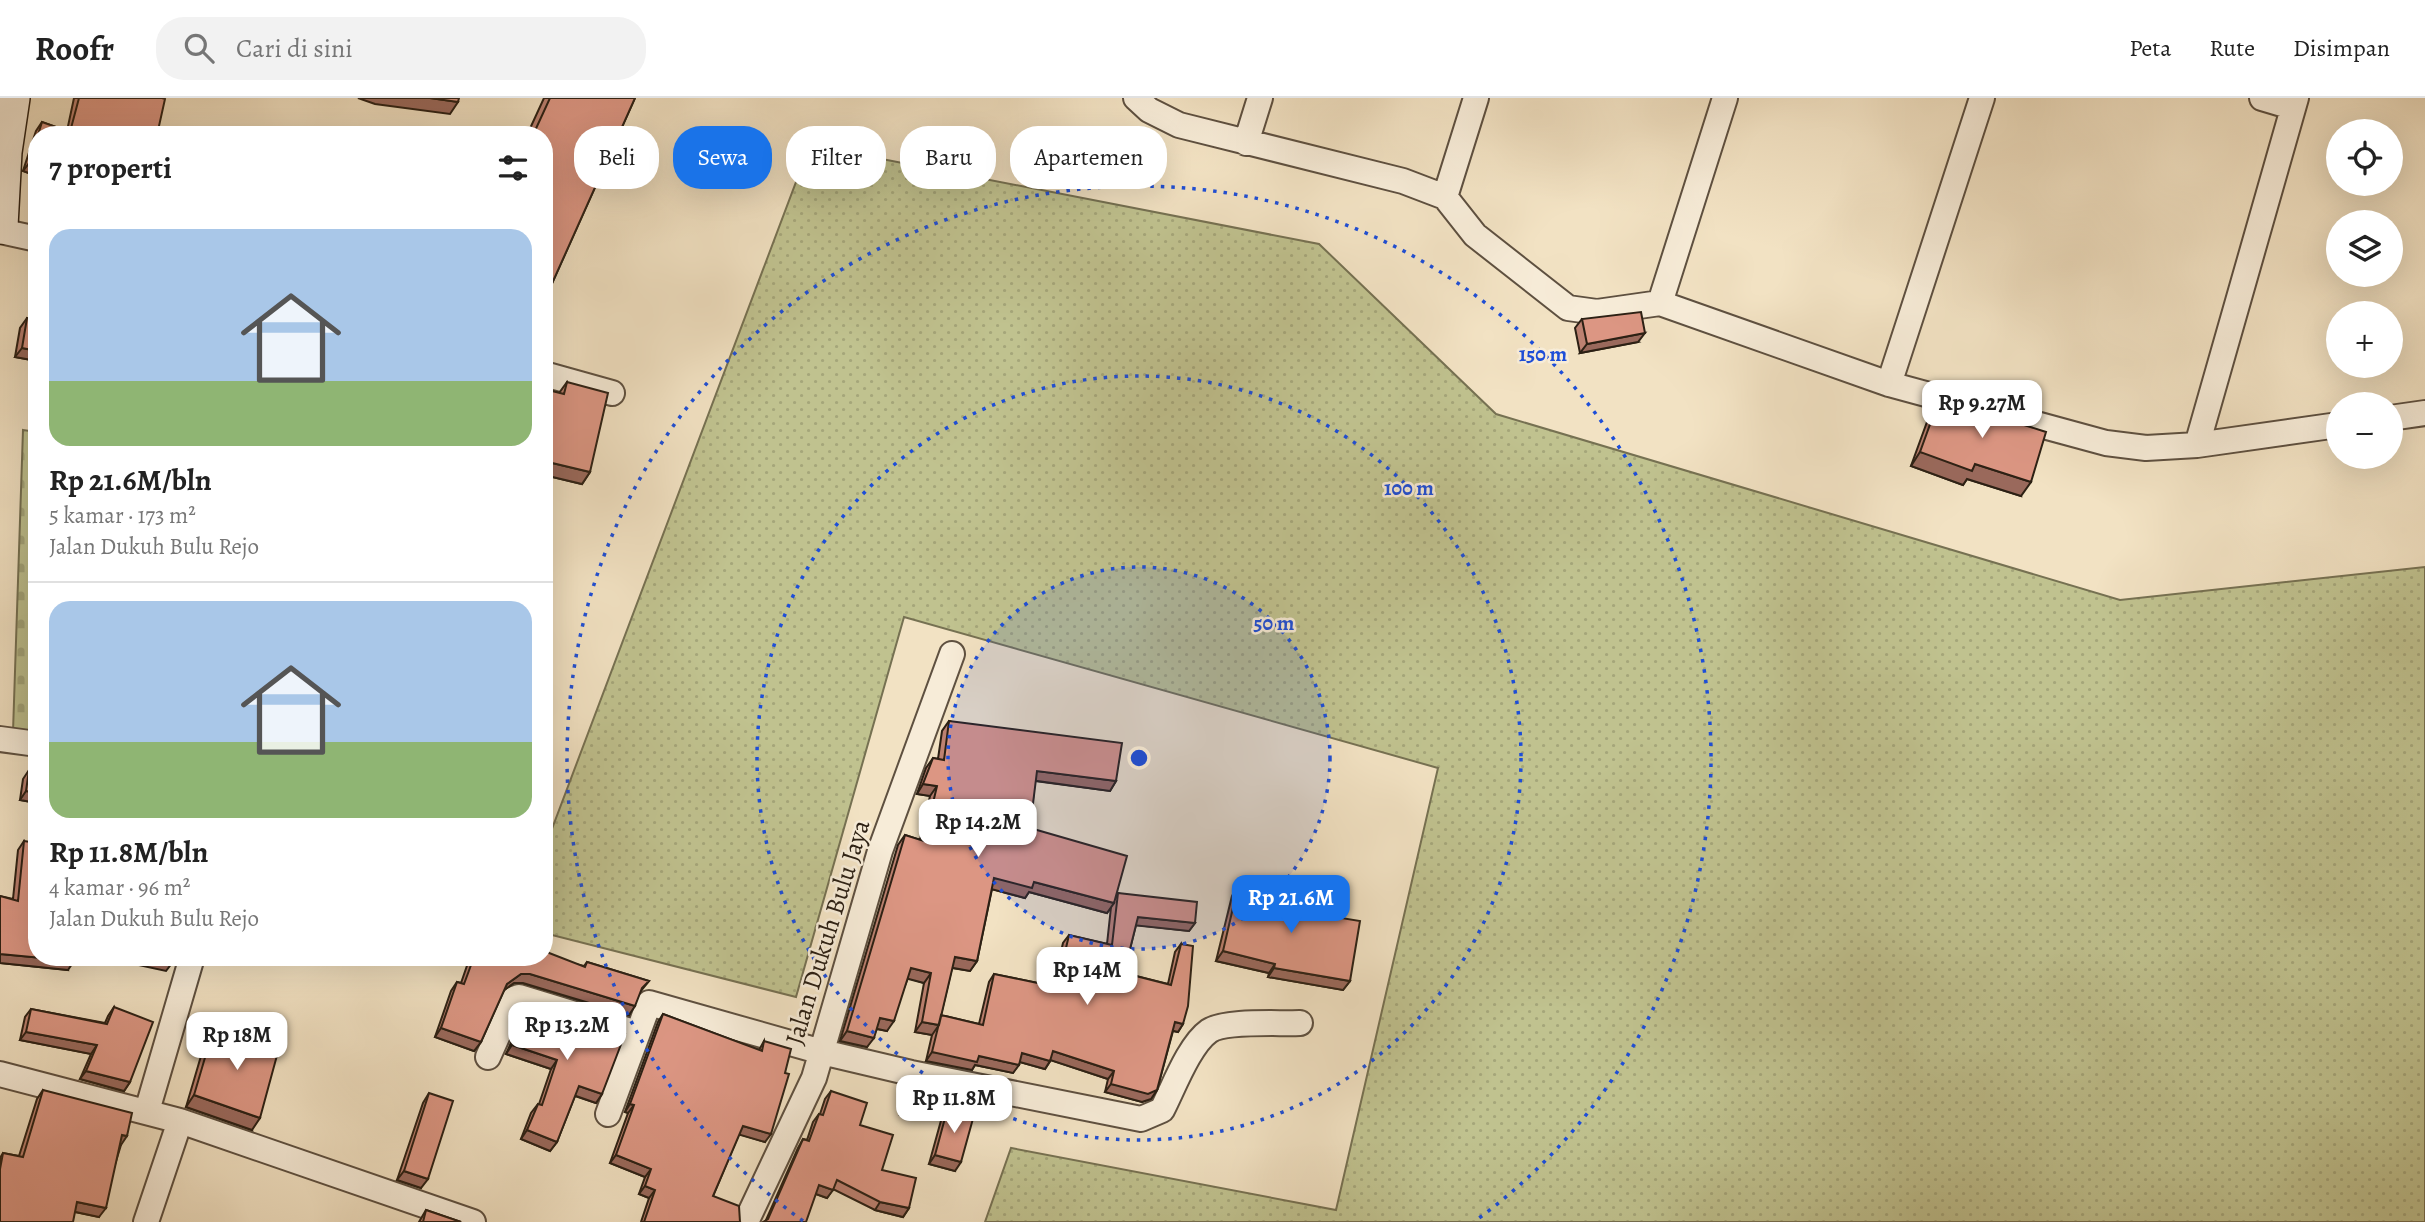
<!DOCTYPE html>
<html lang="id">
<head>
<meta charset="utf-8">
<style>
	body { margin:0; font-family:Alegreya,serif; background:#f2f2f2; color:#222; height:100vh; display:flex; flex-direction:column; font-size:26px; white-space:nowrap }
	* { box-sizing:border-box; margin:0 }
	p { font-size:23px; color:#767676 }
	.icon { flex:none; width:38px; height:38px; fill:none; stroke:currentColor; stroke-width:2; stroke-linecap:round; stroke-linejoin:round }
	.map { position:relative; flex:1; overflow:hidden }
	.sheet { position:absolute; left:28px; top:28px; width:525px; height:840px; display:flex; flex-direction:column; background:#fff; border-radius:28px; box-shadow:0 7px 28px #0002 }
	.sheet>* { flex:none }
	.banner { position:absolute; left:574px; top:28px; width:665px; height:63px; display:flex; gap:14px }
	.controls { position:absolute; left:2326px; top:21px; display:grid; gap:14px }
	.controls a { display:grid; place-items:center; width:77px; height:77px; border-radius:50%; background:#fff; box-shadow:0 7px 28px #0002; font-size:35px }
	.price { position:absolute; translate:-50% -60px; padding:0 16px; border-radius:14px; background:#fff; color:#222; font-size:23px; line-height:46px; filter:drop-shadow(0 2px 4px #0008) }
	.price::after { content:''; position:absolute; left:50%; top:42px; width:21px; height:16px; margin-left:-10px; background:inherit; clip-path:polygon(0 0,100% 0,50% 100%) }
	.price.active { background:#1a73e8; color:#fff }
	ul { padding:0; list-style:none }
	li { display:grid; align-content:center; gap:14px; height:371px; padding:0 21px }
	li+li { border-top:2px solid #e0e0e0 }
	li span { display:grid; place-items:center; height:217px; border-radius:21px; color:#555 }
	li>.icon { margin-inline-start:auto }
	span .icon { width:126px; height:126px; fill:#fffc; stroke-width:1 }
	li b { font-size:30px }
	h2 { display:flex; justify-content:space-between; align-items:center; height:84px; padding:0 21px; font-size:30px }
	.pill { padding:0 24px; border-radius:28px; background:#fff; box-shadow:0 7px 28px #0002; font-size:24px; line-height:63px }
	.pill.active { background:#1a73e8; color:#fff }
	header { display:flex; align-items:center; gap:42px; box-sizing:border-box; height:98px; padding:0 35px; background:#fff; border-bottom:2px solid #e0e0e0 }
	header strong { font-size:33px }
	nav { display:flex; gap:38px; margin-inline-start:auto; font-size:24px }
	.search { width:490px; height:63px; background:#f2f2f2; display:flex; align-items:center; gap:18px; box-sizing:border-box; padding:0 24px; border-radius:28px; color:#767676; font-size:26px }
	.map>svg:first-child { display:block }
	.grass { fill:url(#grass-dots); stroke:#767152; stroke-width:2 }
	.cemetery { fill:url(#cemetery-stones); stroke:#767152; stroke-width:2 }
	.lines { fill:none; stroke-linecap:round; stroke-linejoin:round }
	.street-casing { stroke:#5e5040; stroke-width:28 }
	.secondary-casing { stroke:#2c2014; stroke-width:38 }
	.street { stroke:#f7ecd8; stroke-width:24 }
	.secondary { stroke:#f7ecd8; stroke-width:35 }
	.wall { fill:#bd8171; stroke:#2c2014; stroke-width:2; fill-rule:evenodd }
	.shaded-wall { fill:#9a695c; stroke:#2c2014; stroke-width:2 }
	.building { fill:#dc9683; stroke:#2c2014; stroke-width:2 }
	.ring { fill:none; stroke:#1d4ed8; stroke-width:3.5; stroke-dasharray:3.5 7 }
	.labels { text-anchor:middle; stroke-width:5; stroke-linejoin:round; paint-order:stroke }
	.street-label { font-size:26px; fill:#2c2014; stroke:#f7ecd8 }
	.centre { fill:#1d4ed8; stroke:#f7ecd8; stroke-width:3.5 }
	.ring-label { font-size:21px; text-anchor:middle; font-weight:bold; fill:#1d4ed8; stroke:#f7ecd8; stroke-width:5; stroke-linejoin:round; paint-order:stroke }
</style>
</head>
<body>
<header>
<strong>Roofr</strong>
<div class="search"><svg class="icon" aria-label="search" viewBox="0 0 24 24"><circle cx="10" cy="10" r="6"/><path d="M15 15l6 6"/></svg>Cari di sini</div>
<nav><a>Peta</a><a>Rute</a><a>Disimpan</a></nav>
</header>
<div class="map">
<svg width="2425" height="1124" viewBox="0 0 2425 1124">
	<defs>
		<pattern id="grass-dots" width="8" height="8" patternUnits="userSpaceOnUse" patternTransform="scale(1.75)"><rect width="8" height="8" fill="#c0c28f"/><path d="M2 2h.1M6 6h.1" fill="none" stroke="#a5a67a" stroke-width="1.8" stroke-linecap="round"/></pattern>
		<pattern id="cemetery-stones" width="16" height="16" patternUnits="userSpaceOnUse" patternTransform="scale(1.75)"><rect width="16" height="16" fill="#c0c28f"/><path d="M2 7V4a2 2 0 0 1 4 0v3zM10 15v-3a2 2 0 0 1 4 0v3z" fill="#a5a67a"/></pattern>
	</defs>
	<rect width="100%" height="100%" fill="#f2e2c3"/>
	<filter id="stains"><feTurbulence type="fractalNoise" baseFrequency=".00286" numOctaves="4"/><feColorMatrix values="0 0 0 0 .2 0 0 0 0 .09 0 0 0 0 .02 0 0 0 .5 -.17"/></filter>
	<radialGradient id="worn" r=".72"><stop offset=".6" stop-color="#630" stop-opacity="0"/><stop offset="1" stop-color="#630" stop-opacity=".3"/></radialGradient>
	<path class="grass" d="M 810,47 L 1319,146 L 1496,316 L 2120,502 L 2425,469 L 2425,1124 L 985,1124 L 1011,1050 L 1336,1112 L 1438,670 L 904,519 L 796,899 L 544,835 L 544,752 Z"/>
	<path class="cemetery" d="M 23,332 L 37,334 L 37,637 L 13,634 Z"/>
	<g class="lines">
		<defs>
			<path id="street" d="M 1136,0 L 1149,12 L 1179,27 L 1403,83 L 1445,99 L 1475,137 L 1568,210 L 1597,214 L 1660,205 L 1889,286 L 2106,345 L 2146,350 L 2197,347 L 2338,327
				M 2262,0 L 2292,9
				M 1246,45 L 1260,0
				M 1445,99 L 1476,0
				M 0,133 L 37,141
				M 1660,205 L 1725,0
				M 544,276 L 612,295
				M 1889,286 L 1982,0
				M 2390,320 L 2425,315
				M 2197,347 L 2296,0
				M 0,641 L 37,646
				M 488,959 L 514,901 L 519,899 L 637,935
				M 0,976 L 180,1023 L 473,1124
				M 147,1013 L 192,859
				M 608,1016 L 649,905 L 822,954 L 911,975 L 1141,1021 L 1162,1012 C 1173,991 1189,947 1209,933 C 1225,922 1279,926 1300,925
				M 146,1124 L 180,1023
				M 746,1124 L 814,980 L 880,753 L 952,556"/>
			<path id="secondary" d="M 0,128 L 4,54 L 12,0"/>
		</defs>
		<use href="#street" class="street-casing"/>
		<use href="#secondary" class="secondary-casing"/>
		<use href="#street" class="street"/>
		<use href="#secondary" class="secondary"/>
	</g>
	<path class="wall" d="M 74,0 L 162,0 L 157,37 L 37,37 L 37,78 L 23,73 L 36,33 L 42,24 L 67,33 Z
		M 544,0 L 635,0 L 550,190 L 544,198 L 544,37 L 527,37 Z
		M 27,220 L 37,222 L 37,263 L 15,259 L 20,230 Z
		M 1582,221 L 1638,244 L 1580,255 L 1575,230 Z
		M 567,284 L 590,374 L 582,386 L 544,377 L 544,291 L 559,295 Z
		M 1940,299 L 1993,317 L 2021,398 L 1967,381 L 1963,387 L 1911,368 L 1931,313 Z
		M 949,623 L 1116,683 L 1110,693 L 1035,683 L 1030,730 L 1116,798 L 1118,795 L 1195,825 L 1189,833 L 1136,827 L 1124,875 L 1168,886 L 1175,854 L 1181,846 L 1183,926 L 1178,934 L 1173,933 L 1157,992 L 1151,1001 L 1142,1004 L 1105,994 L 1108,981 L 1051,962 L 1045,971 L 1020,964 L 1013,975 L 975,967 L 972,972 L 926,963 L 932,937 L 915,934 L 924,885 L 908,880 L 887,933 L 877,931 L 867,949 L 840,943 L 898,747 L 905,737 L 920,742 L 930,698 L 917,696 L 926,670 L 933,660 L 938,661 L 942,633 ZM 992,791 L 1025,800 L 1029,794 L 1107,815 L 1111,809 L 1107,846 L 1069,837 L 1063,845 L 1053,888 L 994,876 L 989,884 L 979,926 L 941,917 L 952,870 L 970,873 L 977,863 Z
		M 29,672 L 37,673 L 37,705 L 20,702 L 23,681 Z
		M 24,743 L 68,872 L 0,865 L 0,798 L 13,801 L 18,752 Z
		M 1238,788 L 1284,805 L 1335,819 L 1350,883 L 1343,892 L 1268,879 L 1269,875 L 1216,863 L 1232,798 Z
		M 470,859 L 544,859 L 584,868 L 587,864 L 649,883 L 640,894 L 629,917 L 523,885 L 514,885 L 504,892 L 481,944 L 474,953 L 435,939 L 451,893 L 457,884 L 461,885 Z
		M 530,907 L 602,996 L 596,1005 L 575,998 L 557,1044 L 550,1053 L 521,1041 L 531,1015 L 538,1006 L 539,1006 L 551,971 L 506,956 L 524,916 Z
		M 114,909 L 130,984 L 124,993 L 80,981 L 91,956 L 20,942 L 25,919 L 31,911 L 105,925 L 108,918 Z
		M 663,916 L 759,952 L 764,943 L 765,1044 L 739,1036 L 713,1098 L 740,1124 L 641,1124 L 649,1100 L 639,1096 L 645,1079 L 610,1065 L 628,1015 L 625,1014 L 658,924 Z
		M 214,929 L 252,1032 L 186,1009 L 206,941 Z
		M 912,980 L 934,1012 L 928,1022 L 900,1017 L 905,989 Z
		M 43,992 L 121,1047 L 99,1119 L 75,1114 L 0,1124 L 0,1060 L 3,1055 L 19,1058 L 37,1001 Z
		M 831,993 L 860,1027 L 882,1072 L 909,1110 L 903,1119 L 875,1112 L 833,1091 L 827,1100 L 816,1096 L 766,1122 L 798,1050 L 803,1041 L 807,1042 L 813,1024 L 819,1016 L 820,1016 L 825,1001 Z
		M 429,995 L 421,1090 L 397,1082 L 423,1005 Z
		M 948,1009 L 955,1073 L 929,1066 L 942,1019 Z
		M 426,1112 L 461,1124 L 419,1124 Z"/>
	<path class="shaded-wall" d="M 358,0 L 430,0 L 458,4 L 450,16 L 375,6 Z
		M 30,64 L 37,66 L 37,78 L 23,73 Z
		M 1645,235 L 1638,244 L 1580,255 L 1587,246 Z
		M 22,250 L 37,253 L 37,263 L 15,259 Z
		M 1920,354 L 1975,366 L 2031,384 L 2021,398 L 1967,381 L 1963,387 L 1911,368 Z
		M 544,360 L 549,361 L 544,368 Z
		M 548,364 L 590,374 L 582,386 L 544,377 L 544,370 Z
		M 1037,673 L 1116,683 L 1110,693 L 1030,682 Z
		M 923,686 L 937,688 L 930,698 L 917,696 Z
		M 26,693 L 37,695 L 37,705 L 20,702 Z
		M 994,780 L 1034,784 L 1114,805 L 1107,815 L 1029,794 L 1025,800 L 987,790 Z
		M 1138,819 L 1195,825 L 1189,833 L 1132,827 Z
		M 1223,853 L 1275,866 L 1269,875 L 1216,863 Z
		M 0,856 L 74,863 L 68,872 L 0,865 Z
		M 112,859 L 149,859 L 172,865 L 166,873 L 111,861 Z
		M 955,859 L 977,863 L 970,873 L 948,869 Z
		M 911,870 L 931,875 L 924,885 L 905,880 Z
		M 1274,870 L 1350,883 L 1343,892 L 1268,879 Z
		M 521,876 L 530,876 L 635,908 L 629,917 L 523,885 L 514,885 L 500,895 L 507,886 Z
		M 880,920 L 894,923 L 887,933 L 873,930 Z
		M 922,924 L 939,927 L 932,937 L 915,934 Z
		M 1175,924 L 1183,926 L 1178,934 L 1170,932 Z
		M 441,930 L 481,944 L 474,953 L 435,939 Z
		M 847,933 L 874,940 L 867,949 L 840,943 Z
		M 26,934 L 97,947 L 91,956 L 20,942 Z
		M 512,947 L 557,962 L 551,971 L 506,956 Z
		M 1053,953 L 1114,973 L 1108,981 L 1047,961 Z
		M 932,954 L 979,958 L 1019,967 L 1013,975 L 975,967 L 972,972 L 926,963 Z
		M 1022,955 L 1050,963 L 1045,971 L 1016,963 Z
		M 86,973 L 130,984 L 124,993 L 80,981 Z
		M 1111,986 L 1157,992 L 1151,1001 L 1142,1004 L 1105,994 Z
		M 579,988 L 602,996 L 596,1005 L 573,997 Z
		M 194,997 L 260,1020 L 252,1032 L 186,1009 Z
		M 630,1006 L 634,1007 L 628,1015 L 625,1014 Z
		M 907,1007 L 934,1012 L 928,1022 L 900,1017 Z
		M 743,1028 L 771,1036 L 765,1044 L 737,1036 Z
		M 527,1032 L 557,1044 L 550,1053 L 521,1041 Z
		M 122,1037 L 127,1038 L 121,1047 L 116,1046 Z
		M 616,1057 L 651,1071 L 645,1079 L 610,1065 Z
		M 935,1057 L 961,1064 L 955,1073 L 929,1066 Z
		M 404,1073 L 428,1081 L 421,1090 L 397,1082 Z
		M 819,1087 L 833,1092 L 827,1100 L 813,1095 Z
		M 645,1088 L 655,1092 L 649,1100 L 639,1096 Z
		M 77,1104 L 106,1110 L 99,1119 L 71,1113 Z
		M 880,1104 L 909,1110 L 903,1119 L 875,1112 Z"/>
	<path class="building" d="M 79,0 L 162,0 L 165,1 L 157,37 L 38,37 L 42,24 L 70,34 Z
		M 430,0 L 459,0 L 458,4 Z
		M 550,0 L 635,0 L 550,190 L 544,188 L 544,37 L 533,37 Z
		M 37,41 L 37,66 L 30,64 Z
		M 1641,214 L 1645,235 L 1587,246 L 1582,221 Z
		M 27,220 L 37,222 L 37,253 L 22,250 Z
		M 567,284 L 608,295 L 590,374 L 548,364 L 549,361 L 544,360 L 544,291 L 564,296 Z
		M 1940,299 L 1994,313 L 1993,317 L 2046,334 L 2031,384 L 1975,366 L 1972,373 L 1920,354 Z
		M 949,623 L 1122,645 L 1116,683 L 1037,673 L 1030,730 L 1127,758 L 1114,805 L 1034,784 L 1032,790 L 994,780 L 977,863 L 955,859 L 939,927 L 922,924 L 931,875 L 911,870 L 894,923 L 880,920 L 874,940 L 847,933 L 905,737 L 924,743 L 937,688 L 923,686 L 933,660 L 944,662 Z
		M 29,672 L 37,673 L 37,695 L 26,693 Z
		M 24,743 L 37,745 L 37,859 L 74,859 L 74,863 L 0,856 L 0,798 L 18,803 Z
		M 1238,788 L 1286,796 L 1284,805 L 1335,814 L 1335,819 L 1360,823 L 1350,883 L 1274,870 L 1275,866 L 1223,853 Z
		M 1118,795 L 1197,804 L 1195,825 L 1138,819 L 1124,875 L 1171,887 L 1181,846 L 1193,848 L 1188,908 L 1183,926 L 1175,924 L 1157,992 L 1148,996 L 1111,986 L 1114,973 L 1053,953 L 1050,963 L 1022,955 L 1019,967 L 979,958 L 977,964 L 932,954 L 941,917 L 983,927 L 994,876 L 1057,889 L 1069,837 L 1112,847 Z
		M 544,853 L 585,869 L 587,864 L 649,883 L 642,890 L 635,908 L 530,876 L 521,876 L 507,886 L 481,944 L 441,930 L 457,884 L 464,886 L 474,859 L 544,859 Z
		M 149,859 L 173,859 L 172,865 Z
		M 530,907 L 625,936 L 602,996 L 579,988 L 557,1044 L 527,1032 L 538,1006 L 542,1007 L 557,962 L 512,947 Z
		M 114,909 L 153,924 L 130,984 L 86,973 L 97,947 L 26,934 L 31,911 L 107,926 Z
		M 663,916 L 762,953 L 764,943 L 791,951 L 785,975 L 789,976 L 771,1036 L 743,1028 L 713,1098 L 739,1108 L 740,1124 L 644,1124 L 655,1092 L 645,1088 L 651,1071 L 616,1057 L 634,1007 L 630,1006 Z
		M 214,929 L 279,950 L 260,1020 L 194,997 Z
		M 912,980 L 939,985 L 934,1012 L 907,1007 Z
		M 43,992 L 132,1015 L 127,1038 L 122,1037 L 106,1110 L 77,1104 L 73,1124 L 0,1124 L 0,1071 L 3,1055 L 23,1059 Z
		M 831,993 L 867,1005 L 860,1027 L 893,1037 L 882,1072 L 916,1080 L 909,1110 L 880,1104 L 837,1082 L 833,1092 L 819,1087 L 806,1124 L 763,1124 L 768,1121 L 803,1041 L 809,1043 L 819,1016 L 823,1017 Z
		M 429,995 L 453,1003 L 428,1081 L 404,1073 Z
		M 948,1009 L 974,1017 L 961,1064 L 935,1057 Z
		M 426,1112 L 461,1124 L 423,1124 Z"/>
	<circle cx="1139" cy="660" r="191" fill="#1d4ed8" fill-opacity=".12"/>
	<g class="ring">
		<circle cx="1139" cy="660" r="191"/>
		<circle cx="1139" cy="660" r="382"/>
		<path d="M803 1123A572 572 0 1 1 1475 1123"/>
	</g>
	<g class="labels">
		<g class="street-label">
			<text transform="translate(827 834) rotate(-73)" y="9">Jalan Dukuh Bulu Jaya</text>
		</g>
	</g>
	<circle cx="1139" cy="660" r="10" class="centre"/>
	<g class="ring-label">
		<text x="1543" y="263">150 m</text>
		<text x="1409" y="397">100 m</text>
		<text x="1274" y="532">50 m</text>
	</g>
	<rect width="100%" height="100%" filter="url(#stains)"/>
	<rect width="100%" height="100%" fill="url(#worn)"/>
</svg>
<div class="controls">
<a><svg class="icon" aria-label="locate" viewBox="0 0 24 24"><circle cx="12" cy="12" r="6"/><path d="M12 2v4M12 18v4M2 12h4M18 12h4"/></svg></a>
<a><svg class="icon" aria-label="layers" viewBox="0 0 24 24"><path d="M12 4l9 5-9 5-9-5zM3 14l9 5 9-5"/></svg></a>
<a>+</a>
<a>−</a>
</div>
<b class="price" style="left:1982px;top:342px">Rp 9.27M</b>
<b class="price" style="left:978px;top:761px">Rp 14.2M</b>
<b class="price active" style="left:1291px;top:837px">Rp 21.6M</b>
<b class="price" style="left:1087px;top:909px">Rp 14M</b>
<b class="price" style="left:567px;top:964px">Rp 13.2M</b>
<b class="price" style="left:237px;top:974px">Rp 18M</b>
<b class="price" style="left:954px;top:1037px">Rp 11.8M</b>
<div class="banner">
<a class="pill">Beli</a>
<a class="pill active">Sewa</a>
<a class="pill">Filter</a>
<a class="pill">Baru</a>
<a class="pill">Apartemen</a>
</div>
<section class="sheet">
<h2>7 properti<svg class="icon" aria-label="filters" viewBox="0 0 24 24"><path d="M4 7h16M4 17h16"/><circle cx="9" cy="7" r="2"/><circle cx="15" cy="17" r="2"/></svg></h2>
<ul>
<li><span style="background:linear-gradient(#a9c7e8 70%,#8fb573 0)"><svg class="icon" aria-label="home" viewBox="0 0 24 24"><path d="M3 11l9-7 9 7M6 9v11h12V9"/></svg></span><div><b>Rp 21.6M/bln</b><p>5 kamar · 173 m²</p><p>Jalan Dukuh Bulu Rejo</p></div></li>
<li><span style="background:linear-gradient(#a9c7e8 65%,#8fb573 0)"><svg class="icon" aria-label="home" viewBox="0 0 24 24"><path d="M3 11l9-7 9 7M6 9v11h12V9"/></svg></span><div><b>Rp 11.8M/bln</b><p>4 kamar · 96 m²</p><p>Jalan Dukuh Bulu Rejo</p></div></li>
</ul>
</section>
</div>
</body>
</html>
